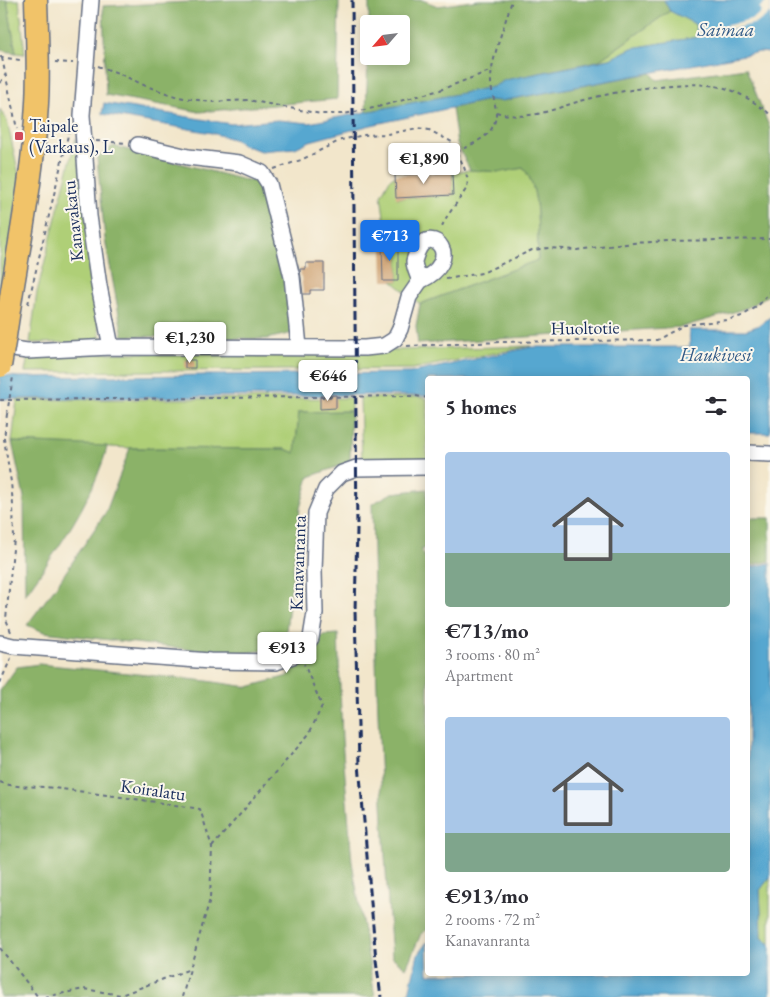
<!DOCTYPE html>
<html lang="en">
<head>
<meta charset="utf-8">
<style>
	body { margin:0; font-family:"EB Garamond",serif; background:#f7f7f7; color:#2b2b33; height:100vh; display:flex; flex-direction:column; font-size:19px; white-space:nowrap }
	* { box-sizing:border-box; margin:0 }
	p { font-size:16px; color:#7c7c81 }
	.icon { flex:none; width:28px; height:28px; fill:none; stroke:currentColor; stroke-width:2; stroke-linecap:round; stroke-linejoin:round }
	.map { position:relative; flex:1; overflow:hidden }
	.panel { position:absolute; left:425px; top:376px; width:325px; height:600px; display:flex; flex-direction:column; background:#fff; border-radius:5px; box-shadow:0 2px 12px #0003 }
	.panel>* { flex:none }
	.needle { width:32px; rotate:242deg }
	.controls { position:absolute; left:360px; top:15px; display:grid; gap:10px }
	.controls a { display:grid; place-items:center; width:50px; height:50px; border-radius:5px; background:#fff; box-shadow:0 2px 12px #0003; font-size:25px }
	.price { position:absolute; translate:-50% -42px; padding:0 11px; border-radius:5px; background:#fff; color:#222; font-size:16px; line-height:32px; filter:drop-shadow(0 1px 2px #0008) }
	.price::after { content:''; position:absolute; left:50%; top:30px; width:15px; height:11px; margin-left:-8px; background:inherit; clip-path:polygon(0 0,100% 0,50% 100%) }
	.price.on { background:#1a73e8; color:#fff }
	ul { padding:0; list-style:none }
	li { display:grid; align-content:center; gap:10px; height:265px; padding:0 20px }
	li span { display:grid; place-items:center; height:155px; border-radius:5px; color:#555 }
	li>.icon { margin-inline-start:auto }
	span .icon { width:90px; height:90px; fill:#fffc; stroke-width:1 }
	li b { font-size:21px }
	h2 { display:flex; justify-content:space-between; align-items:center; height:60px; padding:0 20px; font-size:21px }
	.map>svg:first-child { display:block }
	.green { fill:#afcf77; stroke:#657f6a }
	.forest { fill:#8bb268; stroke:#537063 }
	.water { fill:#56a7d0; stroke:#386b97 }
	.pier { fill:#f2e6cb }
	.building { fill:#d2a97d }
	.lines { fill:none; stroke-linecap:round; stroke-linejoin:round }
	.minor-casing { stroke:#666f84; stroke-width:18 }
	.highway-casing { stroke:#666f84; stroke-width:25 }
	.path { stroke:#666f84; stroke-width:2; stroke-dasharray:4 4; stroke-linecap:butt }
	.minor { stroke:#fff; stroke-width:15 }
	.highway { stroke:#f1c369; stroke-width:22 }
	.rail { stroke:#1b2f5e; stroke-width:3; stroke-dasharray:8 4; stroke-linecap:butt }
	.highway-bridge-casing { stroke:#666f84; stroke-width:25; stroke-linecap:butt }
	.path-bridge { stroke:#666f84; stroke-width:2; stroke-dasharray:4 4; stroke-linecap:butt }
	.highway-bridge { stroke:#f1c369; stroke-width:22 }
	.poi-dot { fill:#d1495b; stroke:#fbf7ec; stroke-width:2 }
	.labels { text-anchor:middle; stroke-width:4; stroke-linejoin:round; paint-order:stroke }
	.poi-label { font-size:18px; fill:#1b2f5e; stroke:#fbf7ec; text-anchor:start }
	.street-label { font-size:18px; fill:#1b2f5e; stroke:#fbf7ec }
	.water-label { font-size:19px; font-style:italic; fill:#305986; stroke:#fbf7ec }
</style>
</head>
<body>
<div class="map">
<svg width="770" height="997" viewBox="0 0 770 997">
	<rect width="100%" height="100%" fill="#fbf7ec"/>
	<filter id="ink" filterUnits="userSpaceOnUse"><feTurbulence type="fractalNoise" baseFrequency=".02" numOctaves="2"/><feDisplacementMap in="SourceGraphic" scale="10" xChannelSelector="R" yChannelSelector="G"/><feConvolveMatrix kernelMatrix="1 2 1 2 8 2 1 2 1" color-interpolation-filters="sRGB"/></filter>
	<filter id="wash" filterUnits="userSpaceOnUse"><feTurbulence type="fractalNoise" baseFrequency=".0096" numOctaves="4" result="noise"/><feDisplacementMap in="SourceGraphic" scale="20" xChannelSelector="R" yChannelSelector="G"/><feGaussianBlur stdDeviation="1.12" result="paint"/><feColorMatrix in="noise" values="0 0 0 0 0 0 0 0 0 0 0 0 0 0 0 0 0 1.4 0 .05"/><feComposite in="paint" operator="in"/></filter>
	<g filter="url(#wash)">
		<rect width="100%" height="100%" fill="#f2e6cb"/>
		<path class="green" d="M 7,0 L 19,0 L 25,54 L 16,53 Z
			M 670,11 L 695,24 L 698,37 L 632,48 L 610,59 L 598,61 Z
			M 0,109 L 7,121 L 20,179 L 0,310 Z
			M 76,138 L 101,342 L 30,343 L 37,292 Z
			M 523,168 C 541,187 537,234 538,260 L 420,304 L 392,281 L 398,281 L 398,244 L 388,244 L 381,195 L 390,179 L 395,175 L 397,198 L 453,195 L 452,172 L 470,170 L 501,172 Z
			M 531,346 L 412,369 L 25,372 L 28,356 L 103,353 L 365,351 Z
			M 419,397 L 427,399 L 427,460 L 362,461 L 360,398 Z
			M 351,398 L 351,411 L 299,412 L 295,453 L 285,449 L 130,448 L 12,442 L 17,400 Z
			M 770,877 L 770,944 L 762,938 L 760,890 Z"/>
		<path class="forest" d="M 0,0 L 7,0 L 16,53 L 0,50 Z
			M 233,0 L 339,0 L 337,99 L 200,112 L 106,95 L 103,6 Z
			M 369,0 L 422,0 L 438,6 L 479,0 L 664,0 L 670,11 L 598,61 L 506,80 L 493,87 L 366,112 L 369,32 L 369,56 L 401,56 L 401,24 L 369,24 Z
			M 746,68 L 770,129 L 770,294 L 747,308 L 682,327 L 418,344 L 416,326 L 420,304 L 538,260 C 537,234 541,187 523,168 L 501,172 L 470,170 L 457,144 L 452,108 L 488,100 L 501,101 L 651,73 L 657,80 Z
			M 113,146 L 241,179 L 258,182 L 268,203 L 292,308 L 293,333 L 266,339 L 123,336 L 105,239 L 97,158 Z
			M 351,411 L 350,462 L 309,477 L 300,508 L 285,640 L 265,650 L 235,655 L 44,632 L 27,625 L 57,585 L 106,512 L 130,448 L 285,449 L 295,453 L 299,412 Z
			M 12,442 L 107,446 C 105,458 100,468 96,479 C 78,522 51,558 25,595 L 24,497 Z
			M 427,489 L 427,547 L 421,550 L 428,563 L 428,929 L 421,934 L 406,968 L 392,957 C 380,806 375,655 372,504 L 392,493 Z
			M 748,518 L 770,518 L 770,561 L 748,566 Z
			M 338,634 L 342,739 L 352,862 L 375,997 L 0,997 L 0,691 L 17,667 L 39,664 L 207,681 L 248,687 L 288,676 L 323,635 Z"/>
		<path class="water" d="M 664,0 L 770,0 L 770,53 L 760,52 L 501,101 L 488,100 L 371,125 L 310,141 L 295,148 L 261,151 L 243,145 L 236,140 L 212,133 L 102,114 L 104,103 L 231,124 L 278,120 L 309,123 L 493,87 L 505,80 L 610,59 L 632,48 L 698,37 L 695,24 L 670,11 Z
			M 770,317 L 770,433 L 748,433 L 748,379 L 428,379 L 427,396 L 367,395 L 0,399 L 0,375 L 18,377 L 410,373 L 532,347 L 690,347 L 689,330 L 746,330 L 760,325 Z
			M 770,563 L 770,877 L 760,890 L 762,938 L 770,944 L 770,997 L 408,997 L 418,954 L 427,942 L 428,974 L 671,974 L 687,978 L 695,974 L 748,974 L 748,568 Z"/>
		<path class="pier" d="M 768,0 L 770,2 L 770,13 L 757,23 L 698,37 L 697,32 L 733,24 L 754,18 L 762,11 L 759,8 Z"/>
		<g id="blocks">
			<path class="building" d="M 452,172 L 453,195 L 396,198 L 395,175 Z
				M 398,243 L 398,281 L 383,281 L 382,244 Z
				M 306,263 L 324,263 L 324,290 L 310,290 L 310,294 L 303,294 L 300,269 L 306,269 Z
				M 185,360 L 195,360 L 195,368 L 185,368 Z
				M 336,395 L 336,408 L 320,409 L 320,396 Z"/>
		</g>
	</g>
	<g filter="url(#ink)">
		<use href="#blocks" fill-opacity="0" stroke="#666f84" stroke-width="1"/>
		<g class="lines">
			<defs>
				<path id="minor" d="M 91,0 L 82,115 L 89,216 L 99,286 L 111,347
					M 138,145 L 188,157 L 239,163 L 262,173 L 269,184 L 292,277 L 299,347
					M 0,347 L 27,351 L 111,347 L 365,348 L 384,346 L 395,339 L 400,329 L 409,297 L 420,281 C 418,275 414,268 414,261 C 415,258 416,254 418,250 C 431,223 466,259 420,281
					M 748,453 L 770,454
					M 0,643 L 13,646 L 210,661 L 276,662 L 298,654 L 311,638 L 315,613 L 314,571 L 316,513 L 326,489 L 342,473 L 356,468 L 428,467"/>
				<path id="highway" d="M 5,336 C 16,259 33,181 37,103 C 39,69 37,34 36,0"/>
			</defs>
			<use href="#minor" class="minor-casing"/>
			<use href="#highway" class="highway-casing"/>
			<path class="path" d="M 0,57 L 20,60
				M 2,58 L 17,129
				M 55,62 L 73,63
				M 98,66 L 118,73 L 146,86 L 178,97 L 211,102 L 248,100 L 321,114 L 344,114 L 374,108 L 440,90 L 492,70
				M 0,83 L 6,74
				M 496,112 C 531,123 555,107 588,99 C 622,90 687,79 720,87 C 737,90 756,103 770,114
				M 96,141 L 126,143
				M 457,152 C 468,146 486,139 492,128 C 501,113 492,99 491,83 C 490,60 506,22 512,0
				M 274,169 L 301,160 L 341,140 L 364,135 L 387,134 L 418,128 L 429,130 L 452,142 L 464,167 L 468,180 L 467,188 L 446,218 L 440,230
				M 446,279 L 482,273 L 532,250 L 549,248 L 577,250 L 633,243 L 668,241 L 770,239
				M 28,304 L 69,131
				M 407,346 L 500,342 L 657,340 L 684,325 L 727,320 L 742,316 L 758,306 L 770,291
				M 0,400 L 416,396 L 428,398
				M 7,414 L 4,439 L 11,482 L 13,505 L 14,539 L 6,619 L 11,632
				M 0,683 L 11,658
				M 0,782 C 17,789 35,785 53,788 C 102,794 151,801 200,809 L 212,847 L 210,899 L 182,997
				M 212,847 L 309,734 L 322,706 L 304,664
				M 0,948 L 38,997
				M 45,997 L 84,989 L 121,995 L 190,969"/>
			<use href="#minor" class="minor"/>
			<use href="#highway" class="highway"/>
			<path class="rail" d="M 352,0 L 357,529 L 355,611 L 359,764 L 376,960 L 381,997"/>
			<defs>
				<path id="highway-bridge" d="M 0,366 L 5,336"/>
			</defs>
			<use href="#highway-bridge" class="highway-bridge-casing"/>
			<path class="path-bridge" d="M 7,414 L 13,377"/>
			<use href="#highway-bridge" class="highway-bridge"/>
		</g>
	</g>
	<rect class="poi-dot" x="14" y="131" width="10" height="10" rx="2.5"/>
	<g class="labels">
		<g class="poi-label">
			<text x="29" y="132">Taipale<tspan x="29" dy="21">(Varkaus), L</tspan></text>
		</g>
		<g class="street-label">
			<text transform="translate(73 221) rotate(-96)" y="6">Kanavakatu</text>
			<text transform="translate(585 328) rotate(-1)" y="6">Huoltotie</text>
			<text transform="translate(298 563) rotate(-88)" y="6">Kanavanranta</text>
			<text transform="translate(153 790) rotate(8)" y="6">Koiralatu</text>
		</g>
		<g class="water-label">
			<text x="726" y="36">Saimaa</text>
			<text x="716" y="361">Haukivesi</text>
		</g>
	</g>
</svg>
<div class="controls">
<a><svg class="needle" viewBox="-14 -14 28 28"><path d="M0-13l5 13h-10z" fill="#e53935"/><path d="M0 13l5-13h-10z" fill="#7c7c81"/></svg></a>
</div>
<b class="price" style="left:424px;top:185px">€1,890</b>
<b class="price on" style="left:390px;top:262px">€713</b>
<b class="price" style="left:190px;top:364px">€1,230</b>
<b class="price" style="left:328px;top:402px">€646</b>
<b class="price" style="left:287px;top:674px">€913</b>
<section class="panel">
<h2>5 homes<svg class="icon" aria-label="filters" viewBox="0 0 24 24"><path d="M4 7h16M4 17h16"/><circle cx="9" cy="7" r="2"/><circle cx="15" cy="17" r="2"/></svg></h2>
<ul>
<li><span style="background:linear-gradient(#a9c7e8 65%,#7fa58c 0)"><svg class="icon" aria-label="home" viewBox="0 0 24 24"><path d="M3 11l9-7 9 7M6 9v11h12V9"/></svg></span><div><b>€713/mo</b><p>3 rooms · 80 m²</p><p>Apartment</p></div></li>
<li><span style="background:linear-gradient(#a9c7e8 75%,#7fa58c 0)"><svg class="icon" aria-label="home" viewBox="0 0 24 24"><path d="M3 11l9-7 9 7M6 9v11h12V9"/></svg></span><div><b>€913/mo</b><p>2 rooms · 72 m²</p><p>Kanavanranta</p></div></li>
</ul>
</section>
</div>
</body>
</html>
